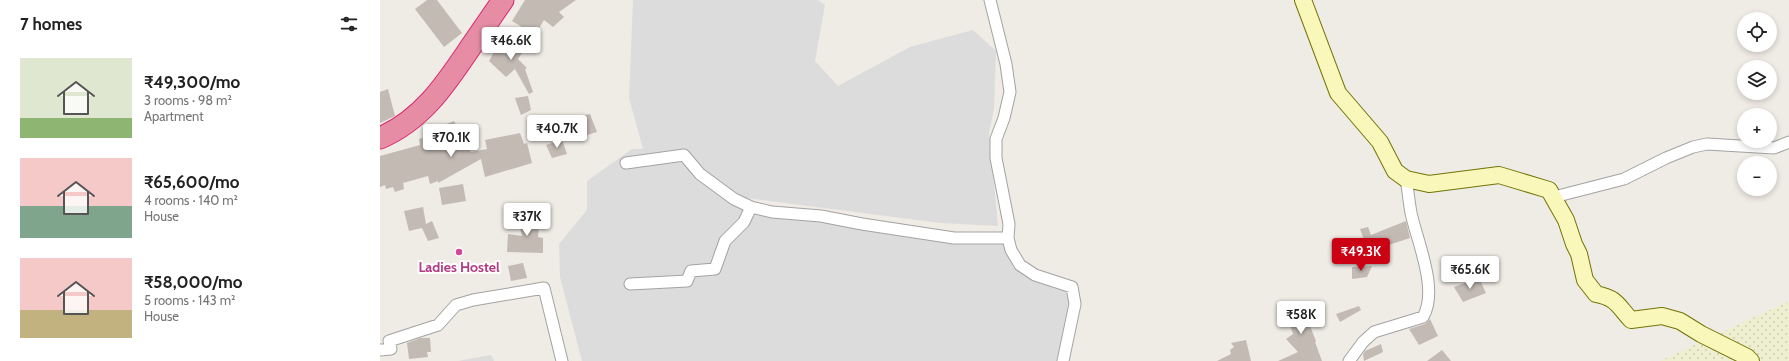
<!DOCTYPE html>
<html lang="en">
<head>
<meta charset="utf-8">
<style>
	body { margin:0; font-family:Cabin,sans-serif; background:#f2f2f2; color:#222; height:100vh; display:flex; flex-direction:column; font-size:15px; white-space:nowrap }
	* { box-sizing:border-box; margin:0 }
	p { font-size:13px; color:#767676 }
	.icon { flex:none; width:22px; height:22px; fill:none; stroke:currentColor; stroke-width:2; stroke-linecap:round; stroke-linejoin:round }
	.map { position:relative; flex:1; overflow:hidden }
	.details { display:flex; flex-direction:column; background:#fff; width:380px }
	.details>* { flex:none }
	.controls { position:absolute; left:1357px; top:12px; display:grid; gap:8px }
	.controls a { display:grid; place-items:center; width:40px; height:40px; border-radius:50%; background:#fff; box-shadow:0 2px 6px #0003; font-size:20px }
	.price { position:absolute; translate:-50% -34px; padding:0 9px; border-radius:4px; background:#fff; color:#222; font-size:13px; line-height:26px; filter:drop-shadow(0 1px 2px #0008) }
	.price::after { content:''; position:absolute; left:50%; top:24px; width:12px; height:9px; margin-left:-6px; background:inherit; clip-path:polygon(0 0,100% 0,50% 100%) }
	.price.current { background:#cb0213; color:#fff }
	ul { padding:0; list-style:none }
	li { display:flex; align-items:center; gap:12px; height:100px; padding:0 20px }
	li span { display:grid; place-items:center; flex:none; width:112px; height:80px; border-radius:0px; color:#555 }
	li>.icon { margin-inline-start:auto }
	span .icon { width:48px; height:48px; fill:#fffc; stroke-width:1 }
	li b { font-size:17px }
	h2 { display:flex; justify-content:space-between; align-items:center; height:48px; padding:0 20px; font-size:17px }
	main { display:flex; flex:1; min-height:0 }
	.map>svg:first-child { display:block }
	.residential { fill:#dddcdc }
	.farmland { fill:url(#farmland-dots) }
	.building { fill:#c4bab4 }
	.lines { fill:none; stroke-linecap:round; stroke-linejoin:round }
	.street-casing { stroke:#a3a3a3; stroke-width:13 }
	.secondary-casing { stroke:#727506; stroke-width:18 }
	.highway-casing { stroke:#d92672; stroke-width:23 }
	.street { stroke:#fff; stroke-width:11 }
	.secondary { stroke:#f9f7b9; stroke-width:16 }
	.highway { stroke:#e68da5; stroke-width:21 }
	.hotel-dot { fill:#d1479c; stroke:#fff; stroke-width:1.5 }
	.labels { text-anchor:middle; stroke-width:4; stroke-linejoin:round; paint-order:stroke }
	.hotel-label { font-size:14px; font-weight:bold; fill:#b23c85; stroke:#fff }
</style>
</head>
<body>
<main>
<section class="details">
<h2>7 homes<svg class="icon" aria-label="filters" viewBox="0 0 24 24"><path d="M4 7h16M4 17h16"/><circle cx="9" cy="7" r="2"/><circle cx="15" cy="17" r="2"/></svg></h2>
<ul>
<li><span style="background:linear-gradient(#dfe7d0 75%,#8fb573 0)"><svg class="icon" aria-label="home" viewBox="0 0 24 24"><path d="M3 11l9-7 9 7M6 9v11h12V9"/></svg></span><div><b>₹49,300/mo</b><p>3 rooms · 98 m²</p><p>Apartment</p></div></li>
<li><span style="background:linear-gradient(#f6c9c9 60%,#7fa58c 0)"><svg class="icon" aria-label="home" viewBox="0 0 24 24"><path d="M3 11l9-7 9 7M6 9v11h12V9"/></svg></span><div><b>₹65,600/mo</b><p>4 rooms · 140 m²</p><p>House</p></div></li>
<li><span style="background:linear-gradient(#f6c9c9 65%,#c2b280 0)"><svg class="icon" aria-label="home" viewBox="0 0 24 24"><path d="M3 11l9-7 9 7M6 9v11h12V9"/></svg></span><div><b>₹58,000/mo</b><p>5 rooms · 143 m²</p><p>House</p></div></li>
</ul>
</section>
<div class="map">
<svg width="1409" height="361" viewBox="0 0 1409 361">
	<defs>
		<pattern id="farmland-dots" width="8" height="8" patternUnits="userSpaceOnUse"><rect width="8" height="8" fill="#eeeed0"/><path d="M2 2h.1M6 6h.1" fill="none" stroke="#ccccb2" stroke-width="1.8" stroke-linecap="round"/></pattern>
	</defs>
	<rect width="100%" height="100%" fill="#efebe5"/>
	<path class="residential" d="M 253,0 L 438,0 L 445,5 L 435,61 L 458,86 L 530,47 L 593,30 L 616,51 L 614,109 L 609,132 L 618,226 L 560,223 L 366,198 L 376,208 L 629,241 L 651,277 L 683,288 L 695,304 L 683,361 L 202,361 L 180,277 L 179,244 L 207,210 L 207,181 L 252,149 L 263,149 L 249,98 Z
		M 111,355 L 114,361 L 78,361 Z"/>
	<path class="farmland" d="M 1407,302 L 1409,302 L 1409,361 L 1280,361 Z"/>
	<path class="building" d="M 47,0 L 57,0 L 82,33 L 64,47 L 35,9 Z
		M 145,0 L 196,0 L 179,12 L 184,17 L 173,27 L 164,20 L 155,35 L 132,21 Z
		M 129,37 L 146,47 L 138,59 L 147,68 L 145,69 L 153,92 L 149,94 L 135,69 L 126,77 L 109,61 L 115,50 L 118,53 Z
		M 8,89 L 15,116 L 0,123 L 0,92 Z
		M 148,96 L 151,110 L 141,115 L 135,98 Z
		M 210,114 L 217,132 L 207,135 L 202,132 L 199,133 L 197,126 L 186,129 L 182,119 Z
		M 74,121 L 91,152 L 107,149 L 105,140 L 140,133 L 144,144 L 147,143 L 152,163 L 105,177 L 101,159 L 58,183 L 58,181 L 50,184 L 48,176 L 23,183 L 24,189 L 15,192 L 13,187 L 6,189 L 5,185 L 0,187 L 0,156 L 40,145 L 39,139 L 64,131 L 62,126 Z
		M 182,140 L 187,154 L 172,158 L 166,145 Z
		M 83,184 L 86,201 L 62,205 L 59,188 Z
		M 43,207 L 46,224 L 52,221 L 59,238 L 48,241 L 42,228 L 29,231 L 24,211 Z
		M 141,215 L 160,216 L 158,237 L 163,238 L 163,253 L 127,252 L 128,234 L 142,236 L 138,219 L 141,219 Z
		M 1026,221 L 1030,238 L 996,249 L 997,252 L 990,256 L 980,229 L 988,227 L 991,235 Z
		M 143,263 L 147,278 L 131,281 L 128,266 Z
		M 992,266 L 987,277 L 972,279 L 972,267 Z
		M 1099,278 L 1106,293 L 1083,302 L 1074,287 Z
		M 924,302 L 930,321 L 928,321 L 936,341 L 935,342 L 942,361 L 898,361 L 918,352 L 906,339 L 913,334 L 904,307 Z
		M 979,306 L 981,310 L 960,322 L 956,314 Z
		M 1050,319 L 1058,336 L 1039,345 L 1029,329 L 1045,324 Z
		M 40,338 L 50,338 L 51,352 L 47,352 L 48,357 L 29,359 L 27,343 Z
		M 866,340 L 871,361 L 837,361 L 851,354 L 850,350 L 854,347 L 851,343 Z
		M 1001,344 L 1003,352 L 984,361 L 983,354 L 985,351 Z
		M 1062,350 L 1071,361 L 1047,361 Z"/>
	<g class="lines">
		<defs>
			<path id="street" d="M 610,0 L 626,64 L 630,92 L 624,118 L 616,139 L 616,158 L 629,224 L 628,238 L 631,250 L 640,265 L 655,275 L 692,287 L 695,304 L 683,361
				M 246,163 L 304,155 L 320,174 L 354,199 L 371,207 L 392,212 L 441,216 L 482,224 L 574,238 L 628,238
				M 1174,197 L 1244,179 L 1286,158 L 1313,147 L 1327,144 L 1394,148 L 1409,142
				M 250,284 L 307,281 L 311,271 L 335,269 L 345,241 L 364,222 L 371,207
				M 0,350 L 11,349 L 9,341 L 58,325 L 76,305 L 93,300 L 164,288 L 182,361
				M 969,361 L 983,342 L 994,332 L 1043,317 C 1059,290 1037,241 1031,213 C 1029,202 1028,190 1026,179"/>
			<path id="secondary" d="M 923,0 L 958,93 L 1000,142 L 1015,171 L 1026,179 L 1049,184 L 1119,175 L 1169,190 L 1186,220 L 1194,244 L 1199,254 L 1205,280 L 1216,294 C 1237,298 1238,306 1251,320 L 1282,316 L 1300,321 L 1321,334 L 1367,357 L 1371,361"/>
			<path id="highway" d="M 0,138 C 42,120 65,85 90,48 C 101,32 112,16 123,0"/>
		</defs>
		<use href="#street" class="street-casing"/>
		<use href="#secondary" class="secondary-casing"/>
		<use href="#highway" class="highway-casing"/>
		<use href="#street" class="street"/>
		<use href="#secondary" class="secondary"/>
		<use href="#highway" class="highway"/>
	</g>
	<circle class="hotel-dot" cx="79" cy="252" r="4"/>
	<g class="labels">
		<g class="hotel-label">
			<text x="79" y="272">Ladies Hostel</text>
		</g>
	</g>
</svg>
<div class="controls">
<a><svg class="icon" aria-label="locate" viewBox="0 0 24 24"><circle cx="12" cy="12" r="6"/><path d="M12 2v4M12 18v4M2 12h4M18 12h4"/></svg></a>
<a><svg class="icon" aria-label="layers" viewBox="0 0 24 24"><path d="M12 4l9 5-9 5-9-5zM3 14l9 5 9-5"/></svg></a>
<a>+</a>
<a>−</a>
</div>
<b class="price" style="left:131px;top:61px">₹46.6K</b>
<b class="price" style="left:177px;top:149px">₹40.7K</b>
<b class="price" style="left:71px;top:158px">₹70.1K</b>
<b class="price" style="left:147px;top:237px">₹37K</b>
<b class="price current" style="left:981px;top:272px">₹49.3K</b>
<b class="price" style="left:1090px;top:290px">₹65.6K</b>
<b class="price" style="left:921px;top:335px">₹58K</b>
</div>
</main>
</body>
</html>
